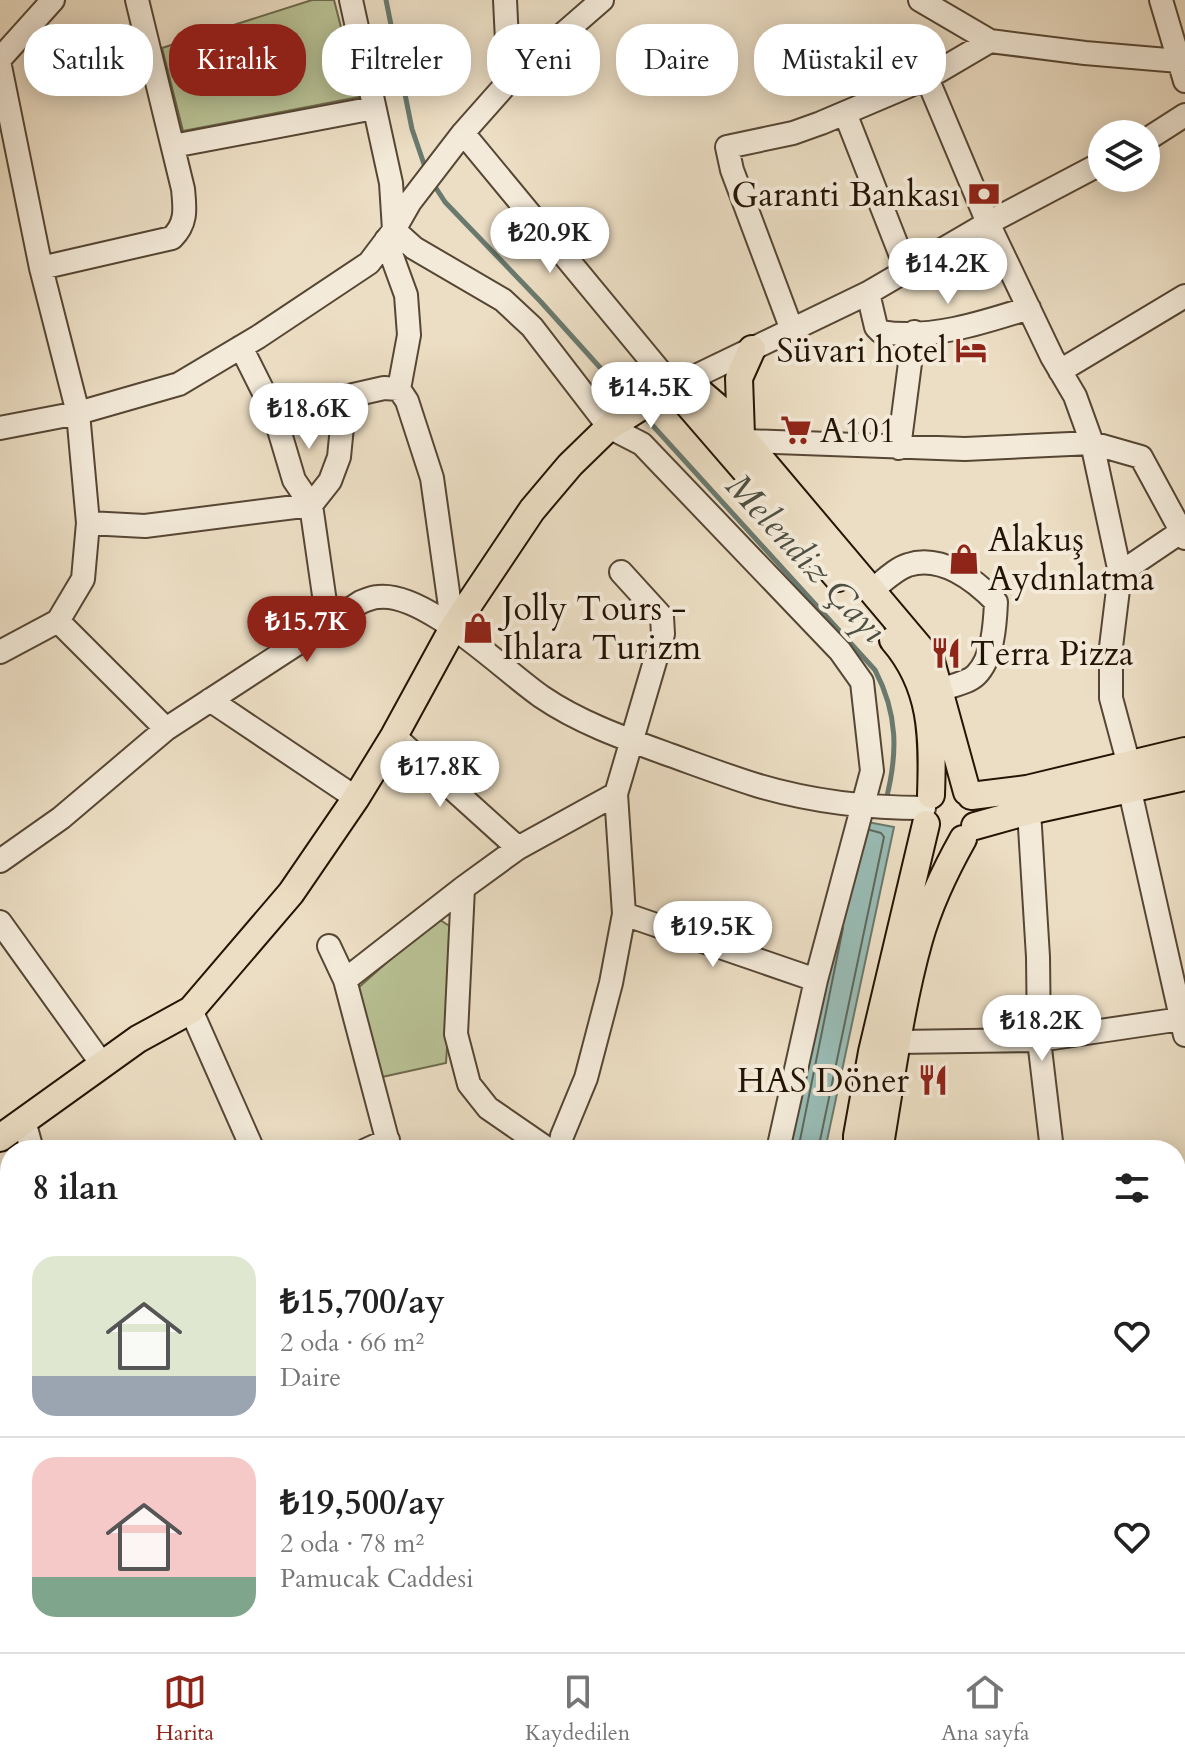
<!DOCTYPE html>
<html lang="tr">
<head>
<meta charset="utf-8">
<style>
	body { margin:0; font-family:Cardo,serif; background:#f2f2f2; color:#222; height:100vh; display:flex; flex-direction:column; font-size:30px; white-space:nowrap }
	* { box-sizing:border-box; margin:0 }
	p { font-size:26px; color:#767676 }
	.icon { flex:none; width:44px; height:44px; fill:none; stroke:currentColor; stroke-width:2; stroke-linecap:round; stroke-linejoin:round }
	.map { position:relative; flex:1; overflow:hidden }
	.drawer { position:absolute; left:0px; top:1140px; width:1186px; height:512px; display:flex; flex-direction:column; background:#fff; border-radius:32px 32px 0 0; box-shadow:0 4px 20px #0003 }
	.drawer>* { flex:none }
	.banner { position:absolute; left:24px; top:24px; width:1138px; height:72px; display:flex; gap:16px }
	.fabs { position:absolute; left:1088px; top:120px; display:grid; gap:16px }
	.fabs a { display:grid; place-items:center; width:72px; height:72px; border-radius:50%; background:#fff; box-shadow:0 4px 20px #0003; font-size:40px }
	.price { position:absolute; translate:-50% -68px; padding:0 18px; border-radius:28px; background:#fff; color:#222; font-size:26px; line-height:52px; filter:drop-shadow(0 2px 4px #0008) }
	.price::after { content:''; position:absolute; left:50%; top:48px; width:24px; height:18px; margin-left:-12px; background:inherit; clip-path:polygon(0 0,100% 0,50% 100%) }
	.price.selected { background:#8f2418; color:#fff }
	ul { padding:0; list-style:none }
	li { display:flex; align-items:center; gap:24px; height:200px; padding:0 32px }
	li+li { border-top:2px solid #e0e0e0 }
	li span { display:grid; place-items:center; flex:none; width:224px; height:160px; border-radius:24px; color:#555 }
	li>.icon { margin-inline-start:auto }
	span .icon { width:96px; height:96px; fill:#fffc; stroke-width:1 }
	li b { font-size:34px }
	h2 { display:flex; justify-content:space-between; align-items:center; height:96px; padding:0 32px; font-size:34px }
	.tag { padding:0 28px; border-radius:32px; background:#fff; box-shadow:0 4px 20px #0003; font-size:28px; line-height:72px }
	.tag.selected { background:#8f2418; color:#fff }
	.tabs { display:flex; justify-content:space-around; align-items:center; height:112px; border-top:2px solid #e0e0e0; background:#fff; font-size:22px; color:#767676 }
	.tabs a { display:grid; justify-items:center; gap:4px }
	.tabs .selected { color:#8f2418 }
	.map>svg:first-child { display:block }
	.green { fill:#b8c194; stroke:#6e6a4c; stroke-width:2 }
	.water { fill:#99bcb5; stroke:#6a796e; stroke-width:2 }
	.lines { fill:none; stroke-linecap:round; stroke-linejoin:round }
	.shore { stroke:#5e685c; stroke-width:2 }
	.stream { stroke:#6a796e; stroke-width:5 }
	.minor-casing { stroke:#564634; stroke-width:26 }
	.major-casing { stroke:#241404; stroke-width:30 }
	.minor { stroke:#f3ead9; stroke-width:22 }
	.major { stroke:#ecdec4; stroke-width:26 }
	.labels { text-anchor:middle; stroke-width:8; stroke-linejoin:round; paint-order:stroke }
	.poi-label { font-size:34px; fill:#241404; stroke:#f3ead9; text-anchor:start }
	.water-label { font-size:36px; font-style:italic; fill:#4d4f42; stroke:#f3ead9 }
</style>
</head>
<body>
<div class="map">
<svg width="1185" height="1652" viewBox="0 0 1185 1652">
	<rect width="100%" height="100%" fill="#ecdec4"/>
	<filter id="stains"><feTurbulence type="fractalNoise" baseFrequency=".0025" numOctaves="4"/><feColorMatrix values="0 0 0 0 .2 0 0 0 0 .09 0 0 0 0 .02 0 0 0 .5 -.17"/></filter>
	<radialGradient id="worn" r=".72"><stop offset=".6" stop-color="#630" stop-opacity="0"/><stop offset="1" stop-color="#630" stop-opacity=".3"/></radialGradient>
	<path class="green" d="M 312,0 L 334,0 L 359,97 L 183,131 L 162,48 Z
		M 437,918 L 451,927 L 453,954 L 446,1063 L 382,1077 L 358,988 Z"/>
	<path class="water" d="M 857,820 L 894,827 L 825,1150 L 790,1150 Z"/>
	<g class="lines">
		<path class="shore" d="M 798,1150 L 843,928
			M 818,1150 L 884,837 L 881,833 L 870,830"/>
		<path class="stream" d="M 386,0 L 412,129 L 426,170
			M 432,182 L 445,202 L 541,302 L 632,403
			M 644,416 L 875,670 C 898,714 898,753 886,800"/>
		<defs>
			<path id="minor" d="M 351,0 L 391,183 L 394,230 L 414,248 L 503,300 L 532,327 L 609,427 L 642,444 L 840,651 L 862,682 L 872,771 L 816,980 L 778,1150
				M 505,0 L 509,81
				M 920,0 L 990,41 L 1085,53 L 1179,61 L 1185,59
				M 1161,0 L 1185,81
				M 0,59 L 53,0
				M 0,66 L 41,268 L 78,413 L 179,384 L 258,337 L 369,263 L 394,230 L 410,202 L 463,133 L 509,81 L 602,0
				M 927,78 L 988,223 L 1052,357 L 1075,396 L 1092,443 L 1120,573 L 1111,647 L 1111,698 L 1129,765
				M 845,113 L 907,271
				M 463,133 L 673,387
				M 1146,140 L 1185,115
				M 173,146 L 374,108
				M 386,240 L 406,295 L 409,335 L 399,389 L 407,401 L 432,478 L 453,628
				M 41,268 L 172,238 C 187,223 185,209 183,189 L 137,0
				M 868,293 L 876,327 L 881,332 C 930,340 982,323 1029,308
				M 792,330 L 732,170 L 727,147 L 793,133 L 821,123 L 927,78 L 990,41
				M 241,347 L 274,413 L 384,388 L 399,389
				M 1060,371 L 1185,296
				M 667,390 L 868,293 L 988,223 L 1102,163
				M 0,428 L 78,413 L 88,523 L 83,579 L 58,621
				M 746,441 L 965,449 L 1092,443 L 1141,457 L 1185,538
				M 899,448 L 914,332
				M 88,523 L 145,526 L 311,505 L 294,480 L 274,413
				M 1120,573 L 1185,529
				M 872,590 C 883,582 895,569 908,565 C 941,554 975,580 996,602 C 995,625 993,658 976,675 C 968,683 950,686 940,690
				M 328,623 L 311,505 L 330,481 L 339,457 L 345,396
				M 0,652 L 58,621 L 166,729 L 61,818 L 0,861
				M 210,700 L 356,798
				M 166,729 L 361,602 C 366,600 373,597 378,597 C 425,591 504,671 542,697 C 580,723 626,739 670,755 C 698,765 727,776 756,785 C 809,801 869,808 924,808
				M 394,736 L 518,848
				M 1130,791 L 1185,1035
				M 1029,811 L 1038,957 L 1039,1040 L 1052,1150
				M 463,888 L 456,1034 L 469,1084 L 488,1108 L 549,1150
				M 624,914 L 816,980
				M 0,922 L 102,1064
				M 329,946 L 345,980 L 390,1150
				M 345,980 L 463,888 L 518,848 L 616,794
				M 191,1010 L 253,1150
				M 898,1042 L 1039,1040 L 1181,1019
				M 24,1121 L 32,1150
				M 366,1150 L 388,1140
				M 560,1150 L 562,1136 L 586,1078 L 611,983 L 624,914 L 616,794 L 663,634 L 662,617 L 621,572
				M 1176,1178 L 1185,1176
				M 1176,1333 L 1185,1333
				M 0,1393 L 10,1401
				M 1176,1488 L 1185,1489
				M 0,1489 L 10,1474
				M 389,1642 L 410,1652
				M 688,1642 L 689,1652
				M 769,1642 L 770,1652
				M 1043,1642 L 1039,1650 L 1043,1652
				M 101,1652 L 107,1642
				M 327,1652 L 330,1642"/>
			<path id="major" d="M 673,387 L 702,394 L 716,406 L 931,661 L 967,792
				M 673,387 L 838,578
				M 741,435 L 739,378 L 752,349
				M 893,640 C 933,686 933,737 931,795
				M 971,796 L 1027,789 L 1185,751
				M 975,826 L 1029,811 L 1185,777
				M 0,1138 L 138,1039 L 191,1010 L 291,893 L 356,798 L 394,736 L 453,628 L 532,510 L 570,465 L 609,427 L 666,391
				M 857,1150 L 857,1136 L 872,1052 L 926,824
				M 881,1150 L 881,1139 C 892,1073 901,1004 919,940 C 929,905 945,871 963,839
				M 899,1642 L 901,1652
				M 923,1642 L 924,1652"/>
		</defs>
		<use href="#minor" class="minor-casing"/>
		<use href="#major" class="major-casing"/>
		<use href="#minor" class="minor"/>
		<use href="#major" class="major"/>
	</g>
	<defs>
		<symbol id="bank-bare" viewBox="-9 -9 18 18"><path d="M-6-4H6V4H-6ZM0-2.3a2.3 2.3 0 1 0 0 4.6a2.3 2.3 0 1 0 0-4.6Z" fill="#8f2418" stroke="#f3ead9" stroke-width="2.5" paint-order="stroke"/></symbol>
		<symbol id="hotel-bare" viewBox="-9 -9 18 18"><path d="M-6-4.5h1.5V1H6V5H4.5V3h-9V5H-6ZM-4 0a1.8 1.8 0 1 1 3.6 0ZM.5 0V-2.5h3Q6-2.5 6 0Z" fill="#8f2418" stroke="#f3ead9" stroke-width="2.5" paint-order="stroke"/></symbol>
		<symbol id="supermarket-bare" viewBox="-9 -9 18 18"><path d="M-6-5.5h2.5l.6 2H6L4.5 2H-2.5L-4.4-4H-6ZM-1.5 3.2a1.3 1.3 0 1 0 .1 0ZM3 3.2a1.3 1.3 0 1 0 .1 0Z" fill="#8f2418" stroke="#f3ead9" stroke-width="2.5" paint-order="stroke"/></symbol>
		<symbol id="shop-bare" viewBox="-9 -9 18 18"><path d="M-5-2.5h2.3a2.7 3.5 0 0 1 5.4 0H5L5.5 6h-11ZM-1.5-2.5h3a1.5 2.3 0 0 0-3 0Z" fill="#8f2418" stroke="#f3ead9" stroke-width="2.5" paint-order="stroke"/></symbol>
		<symbol id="restaurant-bare" viewBox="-9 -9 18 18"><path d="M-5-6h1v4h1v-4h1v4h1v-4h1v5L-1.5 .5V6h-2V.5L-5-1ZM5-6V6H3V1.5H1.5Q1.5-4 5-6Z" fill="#8f2418" stroke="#f3ead9" stroke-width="2.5" paint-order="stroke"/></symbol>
	</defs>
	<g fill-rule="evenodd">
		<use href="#bank-bare" x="962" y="172" width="44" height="44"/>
		<use href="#hotel-bare" x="949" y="328" width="44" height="44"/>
		<use href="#supermarket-bare" x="774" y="408" width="44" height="44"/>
		<use href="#shop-bare" x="942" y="537" width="44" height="44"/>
		<use href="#shop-bare" x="456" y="606" width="44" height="44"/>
		<use href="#restaurant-bare" x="924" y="631" width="44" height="44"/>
		<use href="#restaurant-bare" x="911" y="1058" width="44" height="44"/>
	</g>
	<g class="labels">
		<g class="poi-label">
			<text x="960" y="206" text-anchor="end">Garanti Bankası</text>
			<text x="947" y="362" text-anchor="end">Süvari hotel</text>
			<text x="820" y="442">A101</text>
			<text x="988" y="551">Alakuş<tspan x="988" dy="39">Aydınlatma</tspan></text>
			<text x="502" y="620">Jolly Tours -<tspan x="502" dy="39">Ihlara Turizm</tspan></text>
			<text x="970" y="665">Terra Pizza</text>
			<text x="909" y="1092" text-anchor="end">HAS Döner</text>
		</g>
		<g class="water-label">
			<text transform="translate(807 557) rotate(47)" y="13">Melendiz Çayı</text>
		</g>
	</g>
	<rect width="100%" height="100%" filter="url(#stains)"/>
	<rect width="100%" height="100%" fill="url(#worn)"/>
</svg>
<div class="fabs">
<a><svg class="icon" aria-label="layers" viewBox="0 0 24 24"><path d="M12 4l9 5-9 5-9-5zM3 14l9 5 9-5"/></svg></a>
</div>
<b class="price" style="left:550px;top:275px">₺20.9K</b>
<b class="price" style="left:948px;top:306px">₺14.2K</b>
<b class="price" style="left:651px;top:430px">₺14.5K</b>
<b class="price" style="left:309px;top:451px">₺18.6K</b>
<b class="price selected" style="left:307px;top:664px">₺15.7K</b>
<b class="price" style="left:440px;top:809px">₺17.8K</b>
<b class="price" style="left:713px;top:969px">₺19.5K</b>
<b class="price" style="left:1042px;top:1063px">₺18.2K</b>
<div class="banner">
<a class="tag">Satılık</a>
<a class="tag selected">Kiralık</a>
<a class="tag">Filtreler</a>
<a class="tag">Yeni</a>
<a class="tag">Daire</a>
<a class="tag">Müstakil ev</a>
</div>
<section class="drawer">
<h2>8 ilan<svg class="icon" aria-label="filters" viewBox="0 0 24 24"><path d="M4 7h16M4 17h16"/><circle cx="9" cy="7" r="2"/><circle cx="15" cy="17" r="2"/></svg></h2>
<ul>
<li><span style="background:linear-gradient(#dfe7d0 75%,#9aa5b1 0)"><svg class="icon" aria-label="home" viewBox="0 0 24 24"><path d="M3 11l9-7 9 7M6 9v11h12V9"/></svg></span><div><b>₺15,700/ay</b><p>2 oda · 66 m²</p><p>Daire</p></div><svg class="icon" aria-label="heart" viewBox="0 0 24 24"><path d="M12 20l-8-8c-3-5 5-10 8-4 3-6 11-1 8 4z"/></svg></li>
<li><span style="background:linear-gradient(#f6c9c9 75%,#7fa58c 0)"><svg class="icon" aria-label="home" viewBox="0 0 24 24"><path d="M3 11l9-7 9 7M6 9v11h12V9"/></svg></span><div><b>₺19,500/ay</b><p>2 oda · 78 m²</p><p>Pamucak Caddesi</p></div><svg class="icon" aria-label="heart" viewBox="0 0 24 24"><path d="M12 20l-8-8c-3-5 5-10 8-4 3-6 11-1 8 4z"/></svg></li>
</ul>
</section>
</div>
<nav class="tabs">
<a class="selected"><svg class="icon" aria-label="map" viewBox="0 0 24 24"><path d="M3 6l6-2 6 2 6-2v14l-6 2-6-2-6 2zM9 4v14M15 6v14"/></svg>Harita</a>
<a><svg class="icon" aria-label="saved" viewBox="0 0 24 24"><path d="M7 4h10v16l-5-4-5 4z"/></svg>Kaydedilen</a>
<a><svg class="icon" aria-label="home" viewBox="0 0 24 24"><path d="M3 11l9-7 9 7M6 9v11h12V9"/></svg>Ana sayfa</a>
</nav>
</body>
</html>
